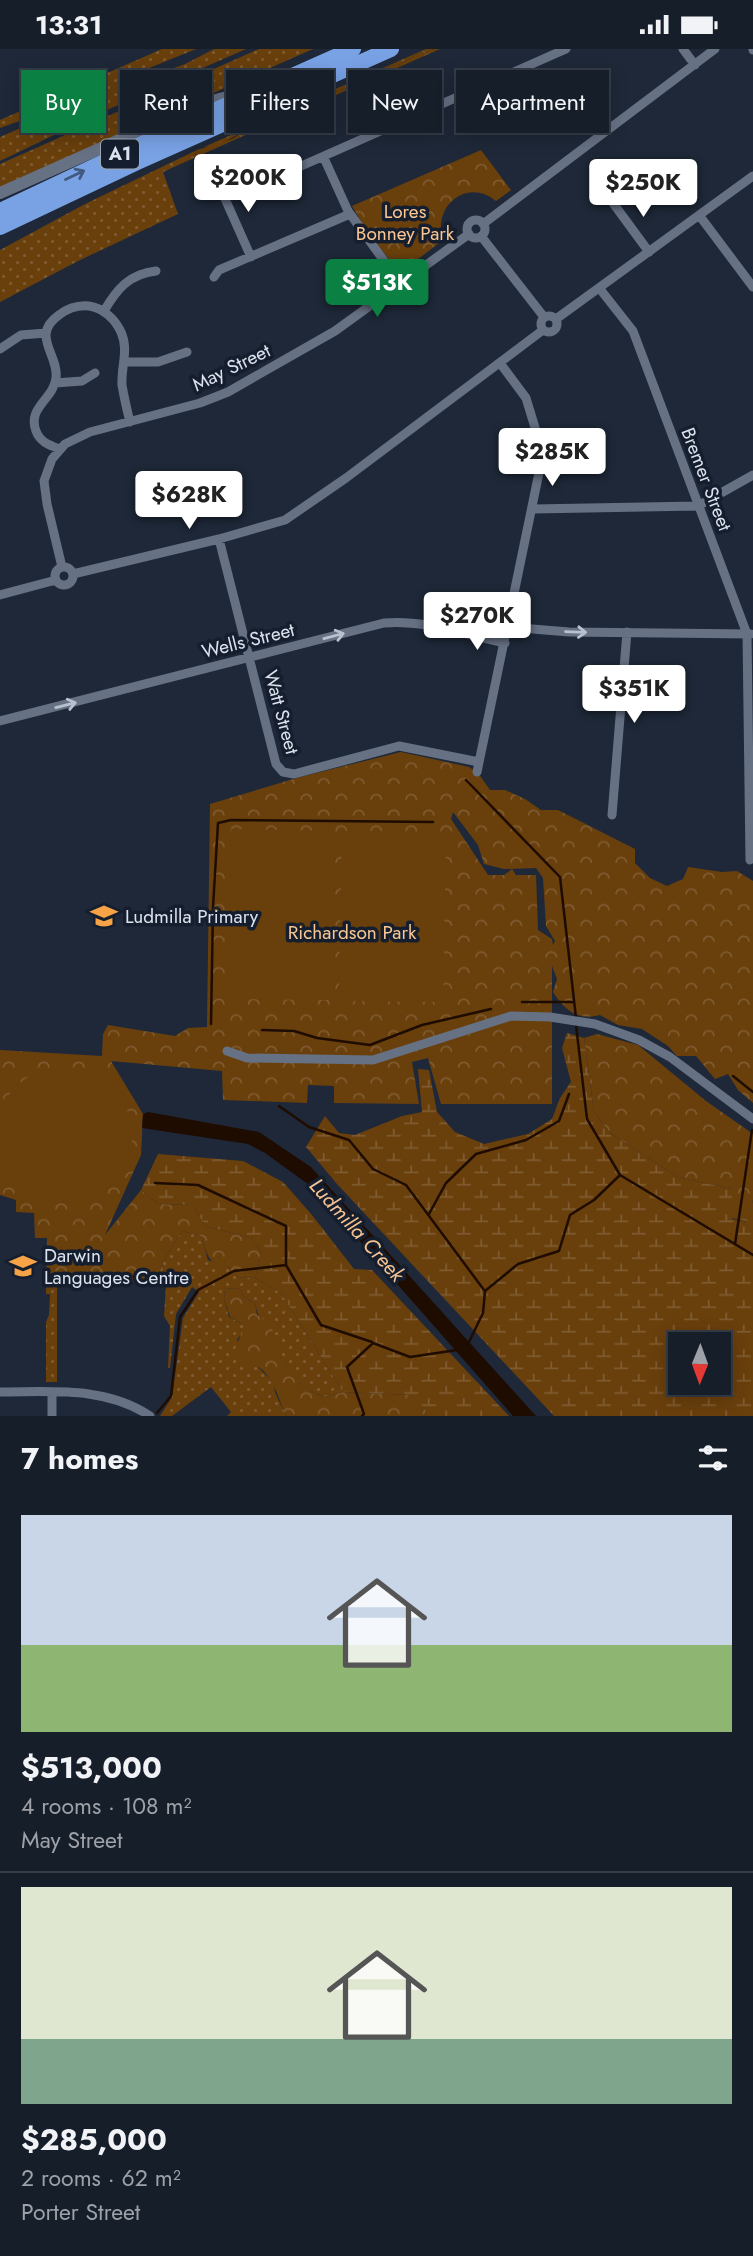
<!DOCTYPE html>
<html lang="en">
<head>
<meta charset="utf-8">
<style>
	body { margin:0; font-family:Jost,sans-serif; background:#232b36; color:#f1f3f6; height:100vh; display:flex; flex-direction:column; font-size:26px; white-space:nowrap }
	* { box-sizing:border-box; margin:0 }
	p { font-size:23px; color:#9ea2a8 }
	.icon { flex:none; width:38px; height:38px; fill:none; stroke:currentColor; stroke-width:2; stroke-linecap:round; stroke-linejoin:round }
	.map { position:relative; height:1367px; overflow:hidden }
	.sheet { display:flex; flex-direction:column; background:#161e2a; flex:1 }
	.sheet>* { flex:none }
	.guide { position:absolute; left:21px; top:21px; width:712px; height:63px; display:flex; gap:14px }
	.needle { width:46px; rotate:181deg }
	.tools { position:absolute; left:668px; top:1283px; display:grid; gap:14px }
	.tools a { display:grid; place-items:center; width:63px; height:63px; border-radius:0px; background:#161e2a; box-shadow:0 4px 18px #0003,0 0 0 2px #353c47; font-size:35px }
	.price { position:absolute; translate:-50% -60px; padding:0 16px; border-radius:7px; background:#fff; color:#222; font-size:23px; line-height:46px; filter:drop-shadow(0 2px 4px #0008) }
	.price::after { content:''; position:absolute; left:50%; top:42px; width:21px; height:16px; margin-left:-10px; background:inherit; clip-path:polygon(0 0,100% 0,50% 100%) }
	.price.selected { background:#0b8043; color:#fff }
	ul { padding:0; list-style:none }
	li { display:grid; align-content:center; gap:14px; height:371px; padding:0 21px }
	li+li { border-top:2px solid #353c47 }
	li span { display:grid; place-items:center; height:217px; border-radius:0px; color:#555 }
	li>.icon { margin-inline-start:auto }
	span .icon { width:126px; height:126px; fill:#fffc; stroke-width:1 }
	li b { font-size:30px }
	h2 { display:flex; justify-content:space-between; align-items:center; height:84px; padding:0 21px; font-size:30px }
	.tag { padding:0 24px; border-radius:0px; background:#161e2a; box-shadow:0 4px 18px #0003,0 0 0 2px #353c47; font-size:24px; line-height:63px }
	.tag.selected { background:#0b8043; color:#fff }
	.status { display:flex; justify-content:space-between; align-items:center; height:49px; padding:0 35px; background:#161e2a; direction:ltr }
	.status svg { height:19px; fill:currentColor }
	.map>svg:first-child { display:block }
	.grass { fill:url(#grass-dots) }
	.forest { fill:url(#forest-crowns); fill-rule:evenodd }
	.wetland { fill:url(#wetland-marsh); fill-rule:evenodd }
	.pitch { fill:#693f0c }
	.water { fill:#1f0c00 }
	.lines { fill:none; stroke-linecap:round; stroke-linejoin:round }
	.stream { stroke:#1f0c00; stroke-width:2.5 }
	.minor { stroke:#667184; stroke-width:9 }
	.secondary { stroke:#667184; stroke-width:12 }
	.trunk { stroke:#79a2e5; stroke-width:16 }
	.oneway { stroke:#425980 }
	.oneway2 { stroke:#b9c1ce }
	.labels { text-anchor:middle; stroke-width:7; stroke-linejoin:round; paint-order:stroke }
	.shield { fill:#151e2e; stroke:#a0a8b4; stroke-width:2 }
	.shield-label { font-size:18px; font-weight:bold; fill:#dce3ee }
	.park-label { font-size:19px; fill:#fac692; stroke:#151e2e }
	.street-label { font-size:19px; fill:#dce3ee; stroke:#151e2e }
	.poi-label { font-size:19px; fill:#dce3ee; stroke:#151e2e; text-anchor:start }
	.water-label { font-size:21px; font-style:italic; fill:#f6c28f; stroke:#151e2e }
</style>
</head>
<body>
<div class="status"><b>13:31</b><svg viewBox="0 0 49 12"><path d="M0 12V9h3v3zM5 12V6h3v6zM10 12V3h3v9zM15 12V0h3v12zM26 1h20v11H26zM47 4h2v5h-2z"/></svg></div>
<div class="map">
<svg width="753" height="1367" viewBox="0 0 753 1367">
	<defs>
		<pattern id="grass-dots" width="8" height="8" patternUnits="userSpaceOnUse" patternTransform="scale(1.75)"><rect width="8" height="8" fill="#693f0c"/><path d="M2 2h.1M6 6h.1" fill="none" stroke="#7e5b30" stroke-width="1.8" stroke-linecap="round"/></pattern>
		<pattern id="forest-crowns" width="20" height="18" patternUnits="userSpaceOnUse" patternTransform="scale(1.75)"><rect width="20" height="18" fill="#693f0c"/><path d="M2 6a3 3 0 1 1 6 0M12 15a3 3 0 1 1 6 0" fill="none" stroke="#7e5b30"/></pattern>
		<pattern id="wetland-marsh" width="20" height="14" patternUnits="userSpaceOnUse" patternTransform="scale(1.75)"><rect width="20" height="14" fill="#693f0c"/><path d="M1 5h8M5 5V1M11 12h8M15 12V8" fill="none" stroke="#7e5b30"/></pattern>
	</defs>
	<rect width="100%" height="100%" fill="#1e2838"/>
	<path class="grass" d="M 162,0 L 196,0 L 137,24 L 136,28 L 144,30 L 185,15 L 214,0 L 246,0 L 100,64 L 0,112 L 0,88 L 23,78 L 24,74 L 19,72 L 0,79 L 0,71 Z
		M 259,0 L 313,0 L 0,138 L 0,115 Z
		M 426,0 L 434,0 L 425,4 L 421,3 L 397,17 L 393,16 L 387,19 L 386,23 C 372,25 366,31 355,35 C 333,43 314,55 292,61 L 290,65 C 281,67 277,70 269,74 C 263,77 257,76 252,78 C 236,85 222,98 204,98 Z
		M 197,101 L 195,106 L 196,108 L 163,123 L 178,165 L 80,211 L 0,253 L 0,201 L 85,155 Z
		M 182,1182 L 201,1187 L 208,1211 L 227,1217 L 238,1228 L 255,1229 L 281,1244 L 343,1343 L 324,1348 C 316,1344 307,1341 300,1334 C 285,1320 258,1274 255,1254 L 244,1248 L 239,1239 L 225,1240 L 224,1250 L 229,1268 L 244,1276 L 243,1282 L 237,1291 L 258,1318 L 273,1333 L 275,1343 L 286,1367 L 227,1367 L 231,1363 L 211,1338 L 172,1367 L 160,1367 L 172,1348 L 183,1269 L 199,1243 L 192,1238 L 176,1265 L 170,1319 L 168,1319 L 170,1277 L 164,1267 L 166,1236 L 162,1213 Z
		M 47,1188 L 54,1188 L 54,1226 L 57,1231 L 57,1333 L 46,1333 L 46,1273 L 49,1266 L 50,1245 L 46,1245 Z"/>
	<path class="forest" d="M 434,0 L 440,0 L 196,108 L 195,106 L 197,101 L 232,90 L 253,77 L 269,74 L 271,70 L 290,65 L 292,61 C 314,55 333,43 355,35 C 366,31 372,25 386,23 L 387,19 L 393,16 L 397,17 L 421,3 L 425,4 Z
		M 481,101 L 511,141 L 496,152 C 467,128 432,157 443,191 L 409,217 L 400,216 L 397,221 L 363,176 L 352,157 Z
		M 401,703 L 469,718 L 478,724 L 490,741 L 505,741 L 525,750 L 541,761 L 558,761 L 635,800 L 635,814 L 650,829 L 667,837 L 683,830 L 688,818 L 722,823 L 737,822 L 753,832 L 753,1054 L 738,1041 L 728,1025 L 715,1030 L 696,1007 L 677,1007 L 668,997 L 642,980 L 618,976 L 600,966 C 577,972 565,961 553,943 L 557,930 L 552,917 L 552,1055 L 441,1055 L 428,1009 L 412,1013 L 419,1055 L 334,1054 L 334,1037 L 308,1036 L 307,1054 L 223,1051 L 222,1022 L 111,1012 L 143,1065 L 141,1106 L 105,1186 L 141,1141 L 159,1155 L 193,1156 L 205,1177 L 251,1189 L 262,1203 L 255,1229 L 238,1228 L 227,1217 C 208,1217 206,1203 201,1187 L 182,1182 L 162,1213 L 166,1236 L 137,1233 L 57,1231 L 54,1226 L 54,1189 L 35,1189 L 34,1164 L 16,1163 L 16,1151 L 0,1146 L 0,1001 L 102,1007 L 103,985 L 108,976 L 175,987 L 188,979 L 207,978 L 210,755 L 300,728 ZM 453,763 L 478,796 L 484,815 L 504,820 L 536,819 L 543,829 L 546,877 L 555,892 L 553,896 L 552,890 L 538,881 L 536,826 L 516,826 L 512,820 L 504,826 L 488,826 L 451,770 Z
		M 597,985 L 638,996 L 706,1052 L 753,1085 L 753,1151 L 748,1173 L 732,1169 L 732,1140 L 678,1128 L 610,1084 L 594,1063 L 584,989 Z
		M 239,1239 L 244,1248 L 255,1254 L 257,1266 L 270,1274 L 285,1316 L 301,1335 L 311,1342 L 324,1348 L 343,1343 L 410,1346 L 427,1362 L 424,1367 L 286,1367 C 280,1353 272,1325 258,1318 C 254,1316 250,1317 246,1316 L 235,1301 L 244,1276 L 230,1268 L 224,1250 L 225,1240 Z"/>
	<path class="wetland" d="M 567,984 L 584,989 L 594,1063 L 610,1084 L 678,1128 L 732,1140 L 732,1170 L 747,1173 L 753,1151 L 753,1367 L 554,1367 L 337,1135 L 306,1098 L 325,1067 L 339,1084 L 355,1086 L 402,1067 L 422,1063 L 418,1020 L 429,1021 L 437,1063 L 455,1083 L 484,1095 L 528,1085 L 552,1070 L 560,1049 L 571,1033 L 562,999 ZM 681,1295 L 719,1295 L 719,1334 L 681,1334 Z
		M 158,1105 L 243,1112 L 283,1133 L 312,1166 L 354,1220 L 372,1221 L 509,1367 L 424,1367 L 427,1362 L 409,1346 L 343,1343 L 281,1244 L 255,1229 L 262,1203 L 251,1189 L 205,1177 L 193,1156 L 159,1155 L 141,1141 Z"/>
	<path class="pitch" d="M 231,780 L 335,782 L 333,951 L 228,950 Z
		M 342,782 L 446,783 L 443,953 L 339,952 Z
		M-4 1086a68 68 0 1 1 136 0a68 68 0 1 1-136 0Z"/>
	<path class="water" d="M 148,1063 L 259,1083 L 311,1118 L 536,1367 L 513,1367 L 312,1138 L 265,1104 L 248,1095 L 142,1079 L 143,1065 Z"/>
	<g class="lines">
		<path class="stream" d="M 466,731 L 560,828 L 576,969
			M 522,953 L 574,953
			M 211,975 L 213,858 L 218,774 L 231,771 L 433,773
			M 576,976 L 587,1070 L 620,1126 L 753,1206
			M 262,981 L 294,982 L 317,989 L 370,996 L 422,976 L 491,960
			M 733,1027 L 753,1043
			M 279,1057 L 309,1078 L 349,1091 L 373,1120 L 406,1136 L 484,1241
			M 155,1134 L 198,1136 L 286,1177 L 286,1215
			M 429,1165 L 446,1134 L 476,1105 L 526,1091 L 559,1072 L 569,1045
			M 735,1195 L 752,1081
			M 468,1295 L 483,1264 L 485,1242 L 518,1215 L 559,1202 L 570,1166 L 594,1151 L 620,1126
			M 157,1364 L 171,1347 L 180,1268 L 198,1241 L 234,1222 L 286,1216 L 321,1276 L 372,1293
			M 362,1367 L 364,1365 L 347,1318 L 373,1294 L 410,1308 L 457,1301"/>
		<path class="minor" d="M 683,0 L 695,16
			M 753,0 L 753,1
			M 324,109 L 348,162 L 400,234
			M 299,118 L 566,0
			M 218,134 L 251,208
			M 613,154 L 649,203
			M 699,166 L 753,238
			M467 180a9 9 0 1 1 18 0a9 9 0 1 1-18 0Z
			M 483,175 L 715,0
			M 481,187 L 544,268
			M 214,228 L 219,221 L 350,165
			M 600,240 L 633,282 L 747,585 L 750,811
			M 104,262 C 117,240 129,225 156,222
			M541 275a8 8 0 1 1 16 0a8 8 0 1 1-16 0Z
			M 556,270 L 753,127
			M 0,300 L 21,286 L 46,284
			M 125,313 L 158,313 L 187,303
			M 55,334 L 82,332 L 95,324
			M 60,400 C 49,396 40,393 36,382 C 27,358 54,350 56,329 C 59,306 30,286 59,266 C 68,259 78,256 89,257 C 103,259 115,270 121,283 C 129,301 121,317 122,336 C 124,348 127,361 130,373
			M 533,460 L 698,457 L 753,426
			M 219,490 L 276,715 L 283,723 L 294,725 L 399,697 L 479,713
			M55 527a9 9 0 1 1 18 0a9 9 0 1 1-18 0Z
			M 62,518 L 47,455 L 44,432 L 52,410 L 65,395 L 90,383 L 200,354 L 228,343 L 335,282 L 469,185
			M 73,525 L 219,490 L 285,471 L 346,429 L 543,281
			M 0,546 L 56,531
			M 508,578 L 569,583 L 751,585
			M 0,672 L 384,574 C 425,570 465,586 505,594
			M 477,723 L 541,414 L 540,395 L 526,349 L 500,314
			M 612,766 L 627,583
			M 227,1002 L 247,1009 L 373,1011 L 511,967 L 550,968 L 595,975 L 639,991 L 670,1008 L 753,1070
			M 0,1343 C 52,1343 105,1337 150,1367
			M 52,1367 L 52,1343"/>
		<path class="secondary" d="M 0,144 L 198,56 L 245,43"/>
		<path class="trunk" d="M 0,162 L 189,73 L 353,0
			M 0,178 L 135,114 L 391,0"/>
	</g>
	<defs><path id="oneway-shaft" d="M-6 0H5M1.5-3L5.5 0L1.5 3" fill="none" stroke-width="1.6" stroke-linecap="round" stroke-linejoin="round" transform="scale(1.75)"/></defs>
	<use class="oneway" href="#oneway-shaft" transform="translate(75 126) rotate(-26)"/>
	<g class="oneway2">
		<use href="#oneway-shaft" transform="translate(576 583) rotate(2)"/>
		<use href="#oneway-shaft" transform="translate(334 587) rotate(-15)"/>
		<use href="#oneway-shaft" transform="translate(66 656) rotate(-14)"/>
	</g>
	<defs>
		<symbol id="school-bare" viewBox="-9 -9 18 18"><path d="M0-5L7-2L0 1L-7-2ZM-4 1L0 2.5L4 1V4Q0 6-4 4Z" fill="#f5a346" stroke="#151e2e" stroke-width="2.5" paint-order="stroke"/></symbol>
	</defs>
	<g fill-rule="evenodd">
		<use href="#school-bare" x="85" y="848" width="38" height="38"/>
		<use href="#school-bare" x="4" y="1198" width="38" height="38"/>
	</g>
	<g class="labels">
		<rect class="shield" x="101" y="90.5" width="38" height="29" rx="5"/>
		<g class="shield-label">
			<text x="120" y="111">A1</text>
		</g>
		<g class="park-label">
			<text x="405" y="169">Lores<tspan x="405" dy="22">Bonney Park</tspan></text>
			<text x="352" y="890">Richardson Park</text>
		</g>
		<g class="street-label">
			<text transform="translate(231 318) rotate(-26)" y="7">May Street</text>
			<text transform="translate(707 430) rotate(69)" y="7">Bremer Street</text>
			<text transform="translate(248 591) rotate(-14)" y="7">Wells Street</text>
			<text transform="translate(282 663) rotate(75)" y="7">Watt Street</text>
		</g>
		<g class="poi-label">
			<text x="125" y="874">Ludmilla Primary</text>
			<text x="44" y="1213">Darwin<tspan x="44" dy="22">Languages Centre</tspan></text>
		</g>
		<g class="water-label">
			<text transform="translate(357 1181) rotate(48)" y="7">Ludmilla Creek</text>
		</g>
	</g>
</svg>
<div class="tools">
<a><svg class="needle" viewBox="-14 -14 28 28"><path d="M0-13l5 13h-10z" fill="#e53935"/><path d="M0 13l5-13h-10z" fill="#9ea2a8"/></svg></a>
</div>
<b class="price" style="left:248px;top:165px">$200K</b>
<b class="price" style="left:643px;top:170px">$250K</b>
<b class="price selected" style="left:377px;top:270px">$513K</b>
<b class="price" style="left:552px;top:439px">$285K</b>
<b class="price" style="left:189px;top:482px">$628K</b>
<b class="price" style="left:477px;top:603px">$270K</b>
<b class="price" style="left:634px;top:676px">$351K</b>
<div class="guide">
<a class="tag selected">Buy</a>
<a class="tag">Rent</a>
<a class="tag">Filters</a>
<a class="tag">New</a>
<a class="tag">Apartment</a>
</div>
</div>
<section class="sheet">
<h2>7 homes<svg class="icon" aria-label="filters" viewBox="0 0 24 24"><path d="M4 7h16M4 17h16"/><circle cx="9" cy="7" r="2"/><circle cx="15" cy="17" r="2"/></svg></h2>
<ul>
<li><span style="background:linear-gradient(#c9d6e8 60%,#8fb573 0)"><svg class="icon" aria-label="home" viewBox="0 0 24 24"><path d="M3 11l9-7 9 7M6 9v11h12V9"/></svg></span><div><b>$513,000</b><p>4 rooms · 108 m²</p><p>May Street</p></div></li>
<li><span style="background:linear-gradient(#dfe7d0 70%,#7fa58c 0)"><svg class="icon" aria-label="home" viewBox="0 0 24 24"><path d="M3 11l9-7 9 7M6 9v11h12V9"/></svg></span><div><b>$285,000</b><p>2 rooms · 62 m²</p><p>Porter Street</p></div></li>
</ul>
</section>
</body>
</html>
